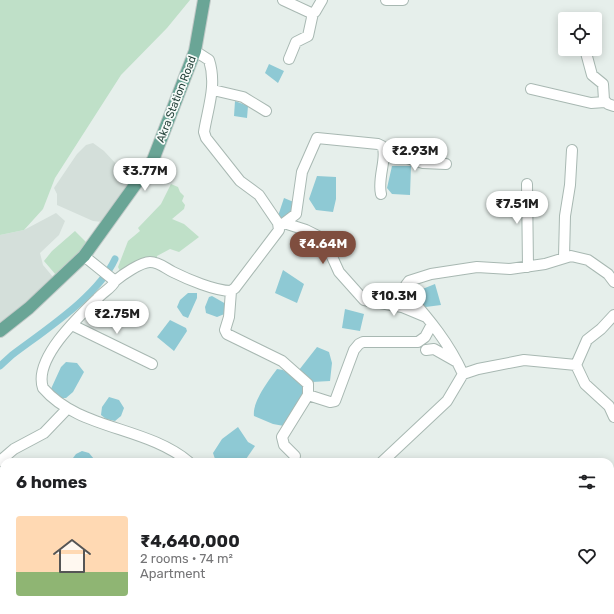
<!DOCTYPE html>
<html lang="en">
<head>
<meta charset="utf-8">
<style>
	body { margin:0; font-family:Rubik,sans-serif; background:#f2f2f2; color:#202124; height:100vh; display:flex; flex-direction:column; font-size:15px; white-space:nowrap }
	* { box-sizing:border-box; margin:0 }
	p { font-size:13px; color:#757577 }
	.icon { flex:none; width:22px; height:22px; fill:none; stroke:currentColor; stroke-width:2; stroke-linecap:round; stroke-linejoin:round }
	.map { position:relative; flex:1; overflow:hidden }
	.details { position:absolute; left:0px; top:458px; width:614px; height:156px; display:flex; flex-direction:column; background:#fff; border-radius:12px 12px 0 0; box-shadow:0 2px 10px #0003 }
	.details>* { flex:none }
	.buttons { position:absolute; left:558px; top:12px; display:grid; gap:8px }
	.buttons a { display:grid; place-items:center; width:44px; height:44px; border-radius:4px; background:#fff; box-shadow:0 2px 10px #0003; font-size:20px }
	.price { position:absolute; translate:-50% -34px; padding:0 9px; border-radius:14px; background:#fff; color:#222; font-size:13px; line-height:26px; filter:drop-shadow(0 1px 2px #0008) }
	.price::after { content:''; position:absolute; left:50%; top:24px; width:12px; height:9px; margin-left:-6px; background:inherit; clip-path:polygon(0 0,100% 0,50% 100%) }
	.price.on { background:#7f4e3f; color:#fff }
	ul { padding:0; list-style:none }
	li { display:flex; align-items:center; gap:12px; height:100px; padding:0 16px }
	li+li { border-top:1px solid #e0e0e0 }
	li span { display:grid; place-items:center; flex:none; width:112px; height:80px; border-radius:4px; color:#555 }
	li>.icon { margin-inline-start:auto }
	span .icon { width:48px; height:48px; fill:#fffc; stroke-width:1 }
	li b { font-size:17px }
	h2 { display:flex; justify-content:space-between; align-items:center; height:48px; padding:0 16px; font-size:17px }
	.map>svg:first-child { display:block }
	.built { fill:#d4dfda }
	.green { fill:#bfe0c8 }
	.water { fill:#8ec9d4 }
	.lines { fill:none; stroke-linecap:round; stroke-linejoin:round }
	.canal { stroke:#8ec9d4; stroke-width:7 }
	.minor-casing { stroke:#a8b8b2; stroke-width:12 }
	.major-casing { stroke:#c2cac8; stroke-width:14 }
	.minor { stroke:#fff; stroke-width:10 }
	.major { stroke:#6aa596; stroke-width:12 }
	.labels { text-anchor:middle; stroke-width:3.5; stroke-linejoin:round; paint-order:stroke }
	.street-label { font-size:11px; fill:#24423a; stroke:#f7fbf9 }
</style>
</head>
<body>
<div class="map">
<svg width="614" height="614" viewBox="0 0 614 614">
	<rect width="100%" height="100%" fill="#e6efeb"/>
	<path class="built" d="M 93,143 L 104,151 L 117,165 L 132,187 L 102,222 L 93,221 L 57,205 L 57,194 L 54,188 L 77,154 L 86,145 Z
		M 56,213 L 65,221 L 59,235 L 40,253 L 43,265 L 58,283 L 0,336 L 0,235 L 24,230 Z"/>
	<path class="green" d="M 0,0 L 190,0 L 167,28 L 121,75 L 55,178 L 43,209 L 24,230 L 0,235 Z
		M 171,184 L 178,187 L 180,192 L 184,196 L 182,201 L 185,205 L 184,209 L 172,219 L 184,224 L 199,237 L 179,252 L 170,249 L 157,256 L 157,259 L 120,271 L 118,267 L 128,241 L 140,231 L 138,228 L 161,204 Z
		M 75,231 L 88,244 L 62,282 L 44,261 L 52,251 Z"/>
	<path class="water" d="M 269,64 L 284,71 L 278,83 L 265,73 Z
		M 235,101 L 248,106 L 247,118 L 234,116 Z
		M 392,166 L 411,166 L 410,195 L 392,194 L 387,188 Z
		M 317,176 L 336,177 L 336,199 L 333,212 L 316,210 L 309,199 Z
		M 284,198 L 301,205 L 288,225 L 277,219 Z
		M 283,270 L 304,284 L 297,303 L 275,293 Z
		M 435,284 L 441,305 L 418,308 L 415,292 Z
		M 188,293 L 197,293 L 197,298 L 188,318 L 183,316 L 177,307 L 180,300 Z
		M 212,296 L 226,304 L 227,313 L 217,317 L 206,313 L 205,307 L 209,297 Z
		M 345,309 L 364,314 L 360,331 L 342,328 Z
		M 170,320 L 186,328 L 187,331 L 174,351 L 157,337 Z
		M 317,347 L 329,352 L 332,363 L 330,381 L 312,382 L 299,370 Z
		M 66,362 L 77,363 L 84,372 L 73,392 L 66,398 L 58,398 L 50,391 L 61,367 Z
		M 277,369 L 283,370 L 307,386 L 306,396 L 284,426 L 273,424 L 254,416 C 252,402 269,380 277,369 Z
		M 109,397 L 119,400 L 124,408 L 121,416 L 115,421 L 106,419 L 101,415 L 102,407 Z
		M 238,427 L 248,442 L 255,446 L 244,462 L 216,462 L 213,453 L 222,439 Z
		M 82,451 L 89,453 L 94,459 L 93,462 L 70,462 L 76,454 Z"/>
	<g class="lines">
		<path class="canal" d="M 0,366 L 12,355 C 45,330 98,296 115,259"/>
		<defs>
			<path id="minor" d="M 283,0 L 311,13 L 315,12 L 322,0
				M 386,0 L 403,0
				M 585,49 L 592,75 L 603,84 L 604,100 L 608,104 L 614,106
				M 289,59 L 296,42 L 308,36 L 313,13
				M 531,89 L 591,103 L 605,102
				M 213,90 L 243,97 L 266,111
				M 385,157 L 404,157 L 423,163 L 446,164
				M 527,184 L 528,267
				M 284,223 L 306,230 L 324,239 L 339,272 L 364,300 L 402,307 L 426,317
				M 279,227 L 296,214 L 302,172 L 317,138 L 378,144 L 382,146 C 388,156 377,178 381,194
				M 84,256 L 115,281 C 112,288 103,292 98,298 C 79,316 33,359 43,388 C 79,430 146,426 189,462
				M 564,257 L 565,216 L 570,185 L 572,150
				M 115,281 C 122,275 141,262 150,262 C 159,262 165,268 173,272 C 187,279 215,291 231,291 L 235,288 L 279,230 L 278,223 L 259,195 L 240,181 L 206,138 L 204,132 C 208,107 217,85 209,60 L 195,51
				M 231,291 L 229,317 L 225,330 L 227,334 L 282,361 L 308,384 L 308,395 L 282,437 L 284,445 L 295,456
				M 614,315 L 601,329 L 587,340 L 576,365 L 585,384 L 609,406 L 614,417
				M 72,325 L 152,364
				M 426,350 L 434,349 L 457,362
				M 463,374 C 449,343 429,319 407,294 L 406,285 L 409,281 L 431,274 L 477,267 L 510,269 L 545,264 L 571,256 L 588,260 L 608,274 L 614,282
				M 308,395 L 330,402 L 335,401 L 354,350 L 359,344 L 363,342 L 418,342 L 425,337 L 432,324
				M 0,461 L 14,449 L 44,433 L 67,409
				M 382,462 L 447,401 L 463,374 L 478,369 L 524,360 L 576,365
				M 0,515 L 3,509
				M 610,561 L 614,543
				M 0,572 L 4,573
				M 42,614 L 43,610
				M 268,614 L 269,610
				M 310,614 L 311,610
				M 587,614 L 590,610"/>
			<path id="major" d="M 0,331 L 29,308 L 84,256 L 153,160 L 195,51 L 204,0"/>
		</defs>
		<use href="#minor" class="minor-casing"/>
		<use href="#major" class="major-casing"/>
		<use href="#minor" class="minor"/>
		<use href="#major" class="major"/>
	</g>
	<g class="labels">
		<g class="street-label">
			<text transform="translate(176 99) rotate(-69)" y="4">Akra Station Road</text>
		</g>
	</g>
</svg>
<div class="buttons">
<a><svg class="icon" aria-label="locate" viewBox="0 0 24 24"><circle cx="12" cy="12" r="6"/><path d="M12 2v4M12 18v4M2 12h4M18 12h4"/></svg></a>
</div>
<b class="price" style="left:415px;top:172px">₹2.93M</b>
<b class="price" style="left:145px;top:192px">₹3.77M</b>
<b class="price" style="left:517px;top:225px">₹7.51M</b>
<b class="price on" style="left:323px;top:265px">₹4.64M</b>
<b class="price" style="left:394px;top:317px">₹10.3M</b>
<b class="price" style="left:117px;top:335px">₹2.75M</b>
<section class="details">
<h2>6 homes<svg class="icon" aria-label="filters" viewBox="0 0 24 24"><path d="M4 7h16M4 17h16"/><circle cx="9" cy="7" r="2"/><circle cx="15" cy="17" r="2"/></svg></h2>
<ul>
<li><span style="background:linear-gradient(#ffd9b3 70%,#8fb573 0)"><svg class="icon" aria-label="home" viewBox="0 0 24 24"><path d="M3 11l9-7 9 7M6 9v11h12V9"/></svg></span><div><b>₹4,640,000</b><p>2 rooms · 74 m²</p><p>Apartment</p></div><svg class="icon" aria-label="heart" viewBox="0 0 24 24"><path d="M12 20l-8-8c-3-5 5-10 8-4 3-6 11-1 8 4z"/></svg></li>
</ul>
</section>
</div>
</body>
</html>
